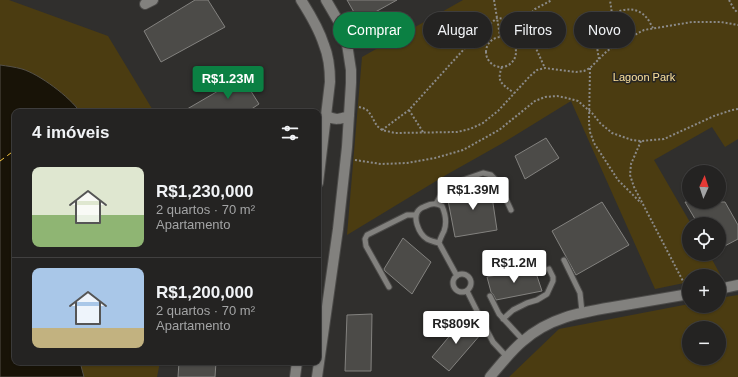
<!DOCTYPE html>
<html lang="pt">
<head>
<meta charset="utf-8">
<style>
	body { margin:0; font-family:Arial,sans-serif; background:#2c2b2a; color:#f1f3f6; height:100vh; display:flex; flex-direction:column; font-size:15px; white-space:nowrap }
	* { box-sizing:border-box; margin:0 }
	p { font-size:13px; color:#a3a4a5 }
	.icon { flex:none; width:22px; height:22px; fill:none; stroke:currentColor; stroke-width:2; stroke-linecap:round; stroke-linejoin:round }
	.map { position:relative; flex:1; overflow:hidden }
	.sheet { position:absolute; left:12px; top:109px; width:309px; height:256px; display:flex; flex-direction:column; background:#242322; border-radius:8px; box-shadow:0 1px 3px #0004,0 0 0 1px #414040 }
	.sheet>* { flex:none }
	.guide { position:absolute; left:333px; top:12px; width:345px; height:36px; display:flex; gap:8px }
	.needle { width:26px; rotate:3deg }
	.buttons { position:absolute; left:682px; top:165px; display:grid; gap:8px }
	.buttons a { display:grid; place-items:center; width:44px; height:44px; border-radius:50%; background:#242322; box-shadow:0 1px 3px #0004,0 0 0 1px #414040; font-size:20px }
	.price { position:absolute; translate:-50% -34px; padding:0 9px; border-radius:4px; background:#fff; color:#222; font-size:13px; line-height:26px; filter:drop-shadow(0 1px 2px #0008) }
	.price::after { content:''; position:absolute; left:50%; top:24px; width:12px; height:9px; margin-left:-6px; background:inherit; clip-path:polygon(0 0,100% 0,50% 100%) }
	.price.active { background:#0b8043; color:#fff }
	ul { padding:0; list-style:none }
	li { display:flex; align-items:center; gap:12px; height:100px; padding:0 20px }
	li+li { border-top:1px solid #414040 }
	li span { display:grid; place-items:center; flex:none; width:112px; height:80px; border-radius:8px; color:#555 }
	li>.icon { margin-inline-start:auto }
	span .icon { width:48px; height:48px; fill:#fffc; stroke-width:1 }
	li b { font-size:17px }
	h2 { display:flex; justify-content:space-between; align-items:center; height:48px; padding:0 20px; font-size:17px }
	.tag { padding:0 14px; border-radius:18px; background:#242322; box-shadow:0 1px 3px #0004,0 0 0 1px #414040; font-size:14px; line-height:36px }
	.tag.active { background:#0b8043; color:#fff }
	.map>svg:first-child { display:block }
	.green { fill:#4b3c11; fill-rule:evenodd }
	.water { fill:#181307; stroke:#545048 }
	.lines { fill:none; stroke-linecap:round; stroke-linejoin:round }
	.ferry { stroke:#f6c743; stroke-width:1; stroke-dasharray:5 4; stroke-linecap:butt }
	.building { fill:#4c4b48; stroke:#83827f }
	.lane-casing { stroke:#4c4b49; stroke-width:7 }
	.street-casing { stroke:#4c4b49; stroke-width:12 }
	.path { stroke:#8b8a88; stroke-width:2; stroke-dasharray:2 2; stroke-linecap:butt }
	.lane { stroke:#82817e; stroke-width:5 }
	.street { stroke:#82817e; stroke-width:10 }
	.labels { text-anchor:middle; stroke-width:3; stroke-linejoin:round; paint-order:stroke }
	.park-label { font-size:11px; fill:#fce19d; stroke:#262523 }
</style>
</head>
<body>
<div class="map">
<svg width="738" height="377" viewBox="0 0 738 377">
	<rect width="100%" height="100%" fill="#302f2d"/>
	<path class="green" d="M 0,0 L 9,0 L 108,36 L 154,112 L 80,112 L 75,105 L 22,69 L 0,65 Z
		M 463,0 L 738,0 L 738,139 L 725,147 L 712,127 L 654,160 L 691,224 L 689,224 L 689,254 L 709,254 L 721,276 L 689,276 L 689,282 L 655,289 L 571,101 L 501,144 L 446,175 L 347,235 L 362,57 Z
		M 738,295 L 738,377 L 509,377 L 559,329 L 689,304 L 689,306 L 719,306 L 719,298 ZM 689,328 L 719,328 L 719,358 L 689,358 Z
		M 80,362 L 160,362 L 157,377 L 84,377 Z"/>
	<path class="water" d="M 0,65 C 7,66 15,67 22,69 C 39,74 70,97 80,112 L 15,112 L 15,362 L 80,362 L 84,377 L 0,377 Z"/>
	<g class="lines">
		<path class="ferry" d="M 0,161 L 15,150"/>
	</g>
	<path class="building" d="M 195,0 L 208,0 L 225,27 L 161,62 L 144,31 Z
		M 347,0 L 397,0 L 359,21 Z
		M 242,77 L 259,104 L 247,112 L 182,112 Z
		M 546,138 L 559,158 L 525,179 L 515,156 Z
		M 490,183 L 497,230 L 455,237 L 447,195 Z
		M 602,202 L 629,245 L 576,275 L 552,231 Z
		M 685,202 L 725,202 L 738,225 L 738,239 L 719,249 L 719,224 L 698,224 Z
		M 403,238 L 431,262 L 412,294 L 385,271 L 384,269 Z
		M 534,267 L 542,291 L 496,300 L 493,294 L 491,292 L 487,277 Z
		M 372,314 L 371,371 L 345,371 L 347,315 Z
		M 463,320 L 481,334 L 449,371 L 432,357 Z
		M 179,362 L 216,362 L 215,377 L 178,377 Z"/>
	<g class="lines">
		<defs>
			<path id="lane" d="M 436,204 L 444,189 L 454,183 L 483,173 L 491,175 L 498,182 L 511,210
				M 439,243 C 435,242 431,241 427,239 C 419,234 411,216 420,209 C 422,207 424,207 426,206 C 432,203 436,203 442,206 C 445,213 447,223 444,231 C 442,235 440,239 439,243 L 457,276
				M 564,260 L 580,293 L 582,312
				M453 283a9 9 0 1 1 18 0a9 9 0 1 1-18 0Z
				M 389,287 L 366,246 L 365,239 L 367,235 L 407,215 L 416,215
				M 467,291 L 480,317 L 493,342 L 507,357
				M 490,296 L 499,314 L 523,340
				M 503,319 L 513,310 L 527,303 L 537,300 L 547,294 L 553,281 L 553,277 L 549,269"/>
			<path id="street" d="M 301,0 C 310,14 319,29 324,45 C 329,57 330,70 330,82 L 318,183
				M 145,4 L 153,0
				M 326,115 C 334,121 341,119 349,116
				M 719,289 L 738,285
				M 295,377 L 297,362
				M 317,377 L 338,229 L 347,147 L 351,83 L 351,70 L 347,44 L 340,24 L 326,0
				M 490,377 C 500,365 511,351 523,341 C 551,316 584,312 619,306 C 643,302 666,298 689,294"/>
		</defs>
		<use href="#lane" class="lane-casing"/>
		<use href="#street" class="street-casing"/>
		<path class="path" d="M 494,0 L 500,36
			M 729,0 L 734,9 L 738,13
			M 612,14 C 624,8 637,7 646,17 C 649,20 651,25 653,28
			M 521,24 L 535,9 L 552,0
			M486 52a15 15 0 1 1 30 0a15 15 0 1 1-30 0Z
			M 599,59 C 598,54 597,48 597,43 C 597,31 606,22 612,14 L 610,0
			M 502,67 C 496,82 502,84 514,93
			M 590,68 L 589,123 L 590,132 L 594,143 L 618,180 L 641,203
			M 359,107 L 363,108 L 367,110 L 371,115 L 377,126 L 382,130 L 395,133 L 457,132 L 470,129 L 483,123 L 498,111 L 530,76 L 537,70 L 545,68 L 576,72 L 584,71 L 590,68 L 607,51 L 623,41 L 644,30 L 692,22 L 721,22 L 738,25
			M 409,110 L 423,132
			M 382,130 L 409,110 L 474,38 L 497,18 C 504,19 514,19 521,24 C 529,30 540,58 545,68
			M 641,141 L 631,164 L 630,175 L 634,187 L 685,285
			M 355,160 L 381,164 L 407,163 L 435,158 L 463,150 L 499,130 L 535,101 L 545,97 L 557,96 L 567,98 L 578,101 L 592,113 L 600,123 L 612,133 L 632,140 L 641,141 L 664,139 L 714,116 L 732,110 L 738,109"/>
		<use href="#lane" class="lane"/>
		<use href="#street" class="street"/>
	</g>
	<g class="labels">
		<g class="park-label">
			<text x="644" y="81">Lagoon Park</text>
		</g>
	</g>
</svg>
<div class="buttons">
<a><svg class="needle" viewBox="-14 -14 28 28"><path d="M0-13l5 13h-10z" fill="#e53935"/><path d="M0 13l5-13h-10z" fill="#a3a4a5"/></svg></a>
<a><svg class="icon" aria-label="locate" viewBox="0 0 24 24"><circle cx="12" cy="12" r="6"/><path d="M12 2v4M12 18v4M2 12h4M18 12h4"/></svg></a>
<a>+</a>
<a>−</a>
</div>
<b class="price active" style="left:228px;top:100px">R$1.23M</b>
<b class="price" style="left:473px;top:211px">R$1.39M</b>
<b class="price" style="left:514px;top:284px">R$1.2M</b>
<b class="price" style="left:456px;top:345px">R$809K</b>
<div class="guide">
<a class="tag active">Comprar</a>
<a class="tag">Alugar</a>
<a class="tag">Filtros</a>
<a class="tag">Novo</a>
</div>
<section class="sheet">
<h2>4 imóveis<svg class="icon" aria-label="filters" viewBox="0 0 24 24"><path d="M4 7h16M4 17h16"/><circle cx="9" cy="7" r="2"/><circle cx="15" cy="17" r="2"/></svg></h2>
<ul>
<li><span style="background:linear-gradient(#dfe7d0 60%,#8fb573 0)"><svg class="icon" aria-label="home" viewBox="0 0 24 24"><path d="M3 11l9-7 9 7M6 9v11h12V9"/></svg></span><div><b>R$1,230,000</b><p>2 quartos · 70 m²</p><p>Apartamento</p></div></li>
<li><span style="background:linear-gradient(#a9c7e8 75%,#c2b280 0)"><svg class="icon" aria-label="home" viewBox="0 0 24 24"><path d="M3 11l9-7 9 7M6 9v11h12V9"/></svg></span><div><b>R$1,200,000</b><p>2 quartos · 70 m²</p><p>Apartamento</p></div></li>
</ul>
</section>
</div>
</body>
</html>
